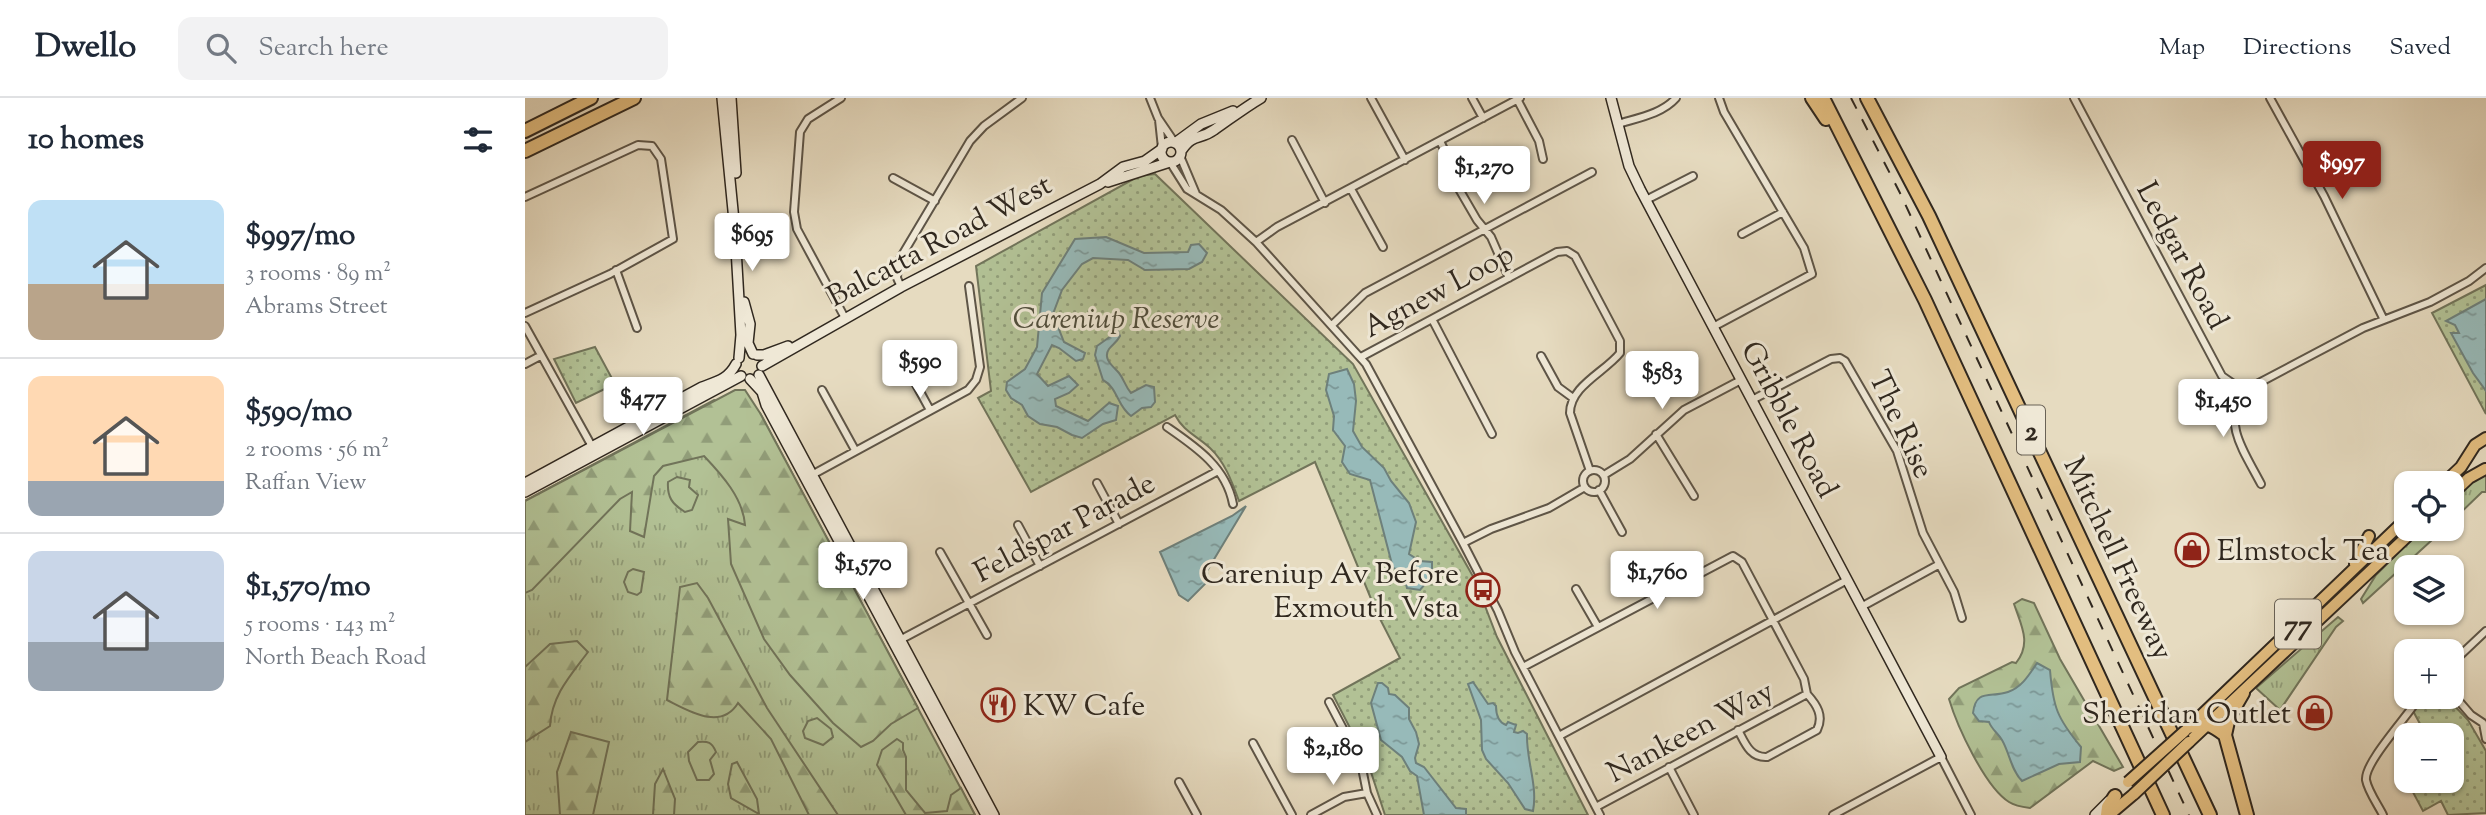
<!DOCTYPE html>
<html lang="en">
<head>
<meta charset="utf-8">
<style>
	body { margin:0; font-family:"Sorts Mill Goudy",serif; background:#f2f2f3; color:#1f2937; height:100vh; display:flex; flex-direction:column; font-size:26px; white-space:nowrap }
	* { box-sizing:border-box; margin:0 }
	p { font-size:23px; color:#747a83 }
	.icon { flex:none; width:38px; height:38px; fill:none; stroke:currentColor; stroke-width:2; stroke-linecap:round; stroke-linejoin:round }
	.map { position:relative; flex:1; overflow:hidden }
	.details { display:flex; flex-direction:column; background:#fff; width:525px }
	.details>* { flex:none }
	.controls { position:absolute; left:1869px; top:373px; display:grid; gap:14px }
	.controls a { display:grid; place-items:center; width:70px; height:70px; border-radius:14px; background:#fff; box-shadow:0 2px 5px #0004; font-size:35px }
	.price { position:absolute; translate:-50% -60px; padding:0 16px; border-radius:7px; background:#fff; color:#222; font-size:23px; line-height:46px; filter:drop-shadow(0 2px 4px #0008) }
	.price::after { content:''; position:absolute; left:50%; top:42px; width:21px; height:16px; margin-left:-10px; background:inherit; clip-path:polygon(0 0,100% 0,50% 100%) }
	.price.on { background:#8f2418; color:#fff }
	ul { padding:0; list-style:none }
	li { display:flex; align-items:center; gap:21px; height:175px; padding:0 28px }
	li+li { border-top:2px solid #e0e1e3 }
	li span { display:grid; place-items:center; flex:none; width:196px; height:140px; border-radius:14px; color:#555 }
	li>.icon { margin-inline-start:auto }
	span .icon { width:84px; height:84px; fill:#fffc; stroke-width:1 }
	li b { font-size:30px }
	h2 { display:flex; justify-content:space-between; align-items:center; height:84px; padding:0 28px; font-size:30px }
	header { display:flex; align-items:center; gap:42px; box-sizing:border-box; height:98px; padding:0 35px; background:#fff; border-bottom:2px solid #e0e1e3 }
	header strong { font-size:33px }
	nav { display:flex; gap:38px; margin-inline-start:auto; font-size:24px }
	.search { width:490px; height:63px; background:#f2f2f3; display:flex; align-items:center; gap:18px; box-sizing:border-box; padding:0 24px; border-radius:14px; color:#747a83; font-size:26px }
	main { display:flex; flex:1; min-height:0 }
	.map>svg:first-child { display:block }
	.grass { fill:url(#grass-tufts); stroke:#71745a; stroke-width:2 }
	.forest { fill:url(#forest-firs); stroke:#71745a; stroke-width:2 }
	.park { fill:url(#park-dots); stroke:#71745a; stroke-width:2 }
	.garden { fill:#b2c195; stroke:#71745a; stroke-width:2 }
	.water { fill:url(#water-ripples); stroke:#6e807b; stroke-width:2 }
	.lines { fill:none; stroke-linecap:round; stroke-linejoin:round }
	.street-casing { stroke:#5e5547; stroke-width:10 }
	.secondary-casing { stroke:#30281f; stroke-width:12 }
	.primary-casing { stroke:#30281f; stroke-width:14 }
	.highway-casing { stroke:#30281f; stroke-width:16 }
	.street { stroke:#efe8d6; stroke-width:6 }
	.secondary { stroke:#efe8d6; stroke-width:9 }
	.primary { stroke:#e3be80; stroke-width:10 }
	.highway { stroke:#e3be80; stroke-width:12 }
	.rail { stroke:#30281f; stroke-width:2; stroke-dasharray:12 12; stroke-linecap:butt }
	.primary-bridge-casing { stroke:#30281f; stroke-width:14; stroke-linecap:butt }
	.primary-bridge { stroke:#e3be80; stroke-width:10 }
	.labels { text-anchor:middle; stroke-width:6; stroke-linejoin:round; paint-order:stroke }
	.shield { fill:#efe8d6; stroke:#696256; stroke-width:2 }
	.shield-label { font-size:28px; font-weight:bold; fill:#30281f }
	.street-label { font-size:30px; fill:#30281f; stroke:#efe8d6 }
	.park-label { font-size:30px; font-style:italic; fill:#504e3c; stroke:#efe8d6 }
	.poi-label { font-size:30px; fill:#30281f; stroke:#efe8d6; text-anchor:start }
</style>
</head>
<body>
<header>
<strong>Dwello</strong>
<div class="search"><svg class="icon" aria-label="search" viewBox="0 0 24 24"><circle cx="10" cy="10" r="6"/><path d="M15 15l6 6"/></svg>Search here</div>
<nav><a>Map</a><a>Directions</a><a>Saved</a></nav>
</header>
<main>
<section class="details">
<h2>10 homes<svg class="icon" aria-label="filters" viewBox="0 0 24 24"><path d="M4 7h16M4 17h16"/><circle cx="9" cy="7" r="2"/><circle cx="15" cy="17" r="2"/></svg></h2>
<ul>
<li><span style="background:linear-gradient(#bfe0f5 60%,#b9a48a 0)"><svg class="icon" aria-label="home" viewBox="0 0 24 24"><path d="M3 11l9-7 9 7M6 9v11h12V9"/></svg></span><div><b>$997/mo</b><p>3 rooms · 89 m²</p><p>Abrams Street</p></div></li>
<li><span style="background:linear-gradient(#ffd9b3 75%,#9aa5b1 0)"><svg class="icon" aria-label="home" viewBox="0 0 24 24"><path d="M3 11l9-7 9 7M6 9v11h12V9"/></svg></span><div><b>$590/mo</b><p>2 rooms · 56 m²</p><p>Raffan View</p></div></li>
<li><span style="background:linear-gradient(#c9d6e8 65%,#9aa5b1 0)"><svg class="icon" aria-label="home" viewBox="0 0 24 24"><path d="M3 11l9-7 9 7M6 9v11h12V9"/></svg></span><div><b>$1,570/mo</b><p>5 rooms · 143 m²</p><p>North Beach Road</p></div></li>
</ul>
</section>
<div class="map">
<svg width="1961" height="717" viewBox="0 0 1961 717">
	<defs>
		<pattern id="grass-tufts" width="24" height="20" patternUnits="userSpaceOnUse" patternTransform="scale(1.75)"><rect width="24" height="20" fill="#b2c195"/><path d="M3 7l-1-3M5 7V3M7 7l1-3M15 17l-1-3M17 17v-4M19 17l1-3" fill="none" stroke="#919d79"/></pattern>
		<pattern id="forest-firs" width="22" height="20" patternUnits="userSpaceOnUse" patternTransform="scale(1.75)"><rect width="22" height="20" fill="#b2c195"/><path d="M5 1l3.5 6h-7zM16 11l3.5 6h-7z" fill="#919d79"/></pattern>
		<pattern id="park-dots" width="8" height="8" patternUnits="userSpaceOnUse" patternTransform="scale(1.75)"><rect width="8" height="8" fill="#b2c195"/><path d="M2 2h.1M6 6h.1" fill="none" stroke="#919d79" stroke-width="1.8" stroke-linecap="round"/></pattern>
		<pattern id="water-ripples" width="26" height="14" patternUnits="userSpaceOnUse" patternTransform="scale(1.75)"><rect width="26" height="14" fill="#97bab9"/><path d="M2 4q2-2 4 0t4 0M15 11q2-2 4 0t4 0" fill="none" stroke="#7c9796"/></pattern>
	</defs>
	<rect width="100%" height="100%" fill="#e6dbc0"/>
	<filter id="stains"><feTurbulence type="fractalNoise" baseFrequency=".00286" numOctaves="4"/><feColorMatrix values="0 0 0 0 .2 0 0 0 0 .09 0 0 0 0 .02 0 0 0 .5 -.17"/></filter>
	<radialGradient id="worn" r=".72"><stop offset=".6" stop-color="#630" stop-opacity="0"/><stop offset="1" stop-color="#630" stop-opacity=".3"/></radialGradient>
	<path class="grass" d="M 189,302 L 235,315 L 450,717 L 0,717 L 0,403 Z
		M 1959,376 L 1961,378 L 1961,394 L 1957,394 L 1927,423 L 1927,403 L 1950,380 Z
		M 1897,431 L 1919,431 L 1838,505 L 1836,501 L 1851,477 Z
		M 1813,519 L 1818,523 L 1811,529 L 1755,612 L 1731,590 Z"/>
	<path class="forest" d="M 210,292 L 220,292 L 235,315 L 393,610 L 366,626 L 348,643 L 336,649 L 308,625 L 265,577 L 239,541 L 206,466 L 203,421 L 220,427 C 218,400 197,377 179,358 L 138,368 L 129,378 L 119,439 L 105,433 L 107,394 L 95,401 L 7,492 L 0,495 L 0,403 Z
		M 172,485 L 183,500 L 242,610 L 313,717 L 284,717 L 246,641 L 213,605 C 196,633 164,613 142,602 L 155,489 Z
		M 1497,501 L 1509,505 L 1535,561 L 1598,669 L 1589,673 L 1568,663 L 1505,710 C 1497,709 1490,708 1484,704 C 1460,689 1432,628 1424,601 L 1434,590 L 1487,564 L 1491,565 C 1507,545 1496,527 1489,506 Z
		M 52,543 L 63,554 C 45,578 27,597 25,628 L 0,644 L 0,569 L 25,546 Z
		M 46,634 L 84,644 L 68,717 L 35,717 L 32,674 Z
		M 372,641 L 378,645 L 378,652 L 381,659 L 381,692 L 400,715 L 422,713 L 426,697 L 436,690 L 450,717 L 381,717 L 352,667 L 357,652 Z
		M 212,664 L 232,701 L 234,716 L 206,700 L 203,686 L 207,666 Z
		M 138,671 L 150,701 L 149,717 L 128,717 L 130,686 Z"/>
	<path class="park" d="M 630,76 L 828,266 L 950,482 L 972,539 L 1063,717 L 860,717 L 843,665 L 808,597 L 875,560 L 851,513 L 790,364 L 714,403 C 707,384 700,364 685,350 C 671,337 659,334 650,317 L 506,394 L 453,300 L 466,293 L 451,168 L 614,78 Z
		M 1961,187 L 1961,316 L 1907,215 Z
		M 70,249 L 90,286 L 51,305 L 29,261 Z
		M 1897,599 L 1921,599 L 1943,622 L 1961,653 L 1961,715 L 1923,717 L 1916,703 L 1898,713 L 1882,683 L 1927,682 L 1927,637 L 1901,637 L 1887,611 Z"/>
	<path class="garden" d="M 152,379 L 165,382 L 164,389 L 173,397 L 167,412 L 160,414 C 147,406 142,399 143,384 Z
		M 108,471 L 119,474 L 116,494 L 112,497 L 103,494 L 99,484 L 103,474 Z
		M 292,620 L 306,631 L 308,639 L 298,647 L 280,640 L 278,633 L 283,623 Z
		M 173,644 C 183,643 187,644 191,654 L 185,662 L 189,676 L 184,682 L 172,682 L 164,663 L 163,654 Z"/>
	<path class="water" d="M 581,139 L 619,155 L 663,154 L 666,147 L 674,146 L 682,155 L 677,164 L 664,171 L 620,172 L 603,162 L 568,160 L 557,166 L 537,192 L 528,216 L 539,244 L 560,255 L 558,261 L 551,263 L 534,250 L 527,247 L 512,276 L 523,288 L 544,278 L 553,287 L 544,295 L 530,301 L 531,308 L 563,323 L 584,305 L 593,308 L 591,322 L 578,326 L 557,340 L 547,337 L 532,329 L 515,326 L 503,318 L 497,307 L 486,300 L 481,292 L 482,284 L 500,271 L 512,249 L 517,195 L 550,141 Z
		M 1961,201 L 1961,293 L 1948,275 L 1926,235 L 1934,235 L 1930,227 L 1921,223 Z
		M 593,233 L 595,238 C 592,244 588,246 584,251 C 577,261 589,269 594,275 C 599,281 600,288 606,295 L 621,287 L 629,289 L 630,304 L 626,309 L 617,310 L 606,318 C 592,308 593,290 578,282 L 570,257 L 572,248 Z
		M 822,271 L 829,286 L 831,303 L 828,333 L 837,349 L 859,370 L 866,383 L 884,405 L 891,424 L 884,456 L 895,463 L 907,464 L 907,478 L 895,492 L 882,490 L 878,474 L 868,470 L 845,382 L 825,376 L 817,364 L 820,348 L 808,332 L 809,318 L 801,292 L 804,276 Z
		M 721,408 L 682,473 L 683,483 L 663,503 L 654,497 L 635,454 L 707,418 Z
		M 1512,565 L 1525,572 C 1528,609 1532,620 1556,649 L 1555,664 L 1534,666 L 1497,683 C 1486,672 1485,656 1477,642 C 1473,635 1467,632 1464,624 L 1454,623 L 1448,615 C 1451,590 1466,600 1483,594 C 1497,589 1504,577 1512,565 Z
		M 948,584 L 963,606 L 968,605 L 971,608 C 971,616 973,624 981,627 L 983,624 L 991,627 L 989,634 L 993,635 L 998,633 L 1002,636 C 1001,662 1013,687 1008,713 L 1000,711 L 983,685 L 961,661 L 957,652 L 956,622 L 943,586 Z
		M 853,585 L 857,585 L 863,590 L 864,596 L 870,597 L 884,610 L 884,621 L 891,634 L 894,646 L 890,660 L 891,665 L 899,669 L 931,710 L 941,711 L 941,717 L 899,717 L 892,678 L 885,673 L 877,659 L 856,642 L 846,605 Z"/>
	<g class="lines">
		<defs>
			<path id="street" d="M 316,0 L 283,21 L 275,34 L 269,114 L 272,131 L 320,220
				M 625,0 L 633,20 L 650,45
				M 846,0 L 880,62
				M 947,0 L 958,20
				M 1549,0 L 1697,278 L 1713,289 L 1732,286 L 1838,230 L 1905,204 L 1944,183 L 1961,170
				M 1745,0 L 1799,98 L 1858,220
				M 992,1 L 1014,43 L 1018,61
				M 634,22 L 637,50
				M 1093,26 C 1112,20 1137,16 1151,0
				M 767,42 L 800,105
				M 915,43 L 928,70 L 934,91 L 952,122 L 966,139 L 984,180
				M 655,58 L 671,96
				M 645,64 L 662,91 L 696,112 L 731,144 L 841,266 L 938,445 L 973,513 L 990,554 L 1075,717
				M 368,80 L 410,103
				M 826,91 L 858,149
				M 0,99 L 113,47 L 127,48 L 136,61 L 148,141 L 85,176 L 0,215
				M 1121,102 L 1168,78
				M 1217,136 L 1258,114
				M 731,144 L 752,129 L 995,0
				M 91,172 L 112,230
				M 376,189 L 372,180 L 373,164 L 445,43 L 459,28 L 497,0
				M 907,221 L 967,336
				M 807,227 L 840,195 L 1067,74
				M 0,228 L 69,352
				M 1188,229 L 1287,176 L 1279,150 L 1199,14 L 1194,0
				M 371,250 L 405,312
				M 1016,258 L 1033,289 L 1048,300
				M 836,259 L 1032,154 L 1042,153 L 1050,158 L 1095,243 L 1095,255 C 1080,274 1045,288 1045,315 L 1065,373
				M 0,266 L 15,258
				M 1713,289 C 1702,333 1716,348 1736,386
				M 297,292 L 330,352
				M 1227,302 L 1306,261 L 1315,260 L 1320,263 L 1372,353 L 1398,435 L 1429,494 L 1437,520
				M 642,329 C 671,349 701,369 708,406
				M 1131,336 L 1169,398
				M1058 383a11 11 0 1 1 22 0a11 11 0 1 1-22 0Z
				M 1079,377 L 1105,361 L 1159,312 L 1216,282
				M 285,378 L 443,292 L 451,282 L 455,269 L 444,188
				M 572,385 L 594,426
				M 1074,392 L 1097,434
				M 493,427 L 515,468
				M 938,445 L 966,431 L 1024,410 L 1060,389
				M 415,454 L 462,537
				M 1051,491 L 1073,529
				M 1336,509 L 1413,467
				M 373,543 L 693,373
				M 1927,565 L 1961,533
				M 998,569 L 1208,458 L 1217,464 L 1279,581 L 1282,596 L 1071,709
				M 1927,595 L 1946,617 L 1958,625 L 1961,641
				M 804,604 L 836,665 L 842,695 L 852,717
				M 1213,632 C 1220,645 1225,660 1242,659 L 1292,632 C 1299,618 1292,607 1282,596
				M 1034,638 L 1322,482
				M 728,645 L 767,717
				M 1144,669 L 1169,717
				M 654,684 L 672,717
				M 786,717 L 819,699 L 842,695
				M 1308,717 L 1416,659 L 1446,717
				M 1858,717 C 1853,707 1843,693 1841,682 C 1839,664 1885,616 1895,598"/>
			<path id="secondary" d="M 197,0 L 210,133 L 216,237 L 214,260
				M 206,0 L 211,75
				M 1086,0 L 1104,68 L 1115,91 L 1416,659
				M636 54a10 10 0 1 1 20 0a10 10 0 1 1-20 0Z
				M 650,45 L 676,26 L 708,13
				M 656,53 C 669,34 674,43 689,32 C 705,21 719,10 736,0
				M 583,84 L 645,64
				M 219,204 L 225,226 L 223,245 L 228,256
				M 232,257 L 239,257 L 263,248
				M 237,268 L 376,189 L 575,86 L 598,69 L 620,63 L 637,51
				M 234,277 L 469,717
				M 225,281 L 237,294 L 241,307 L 461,717
				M 0,385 L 177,289 C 193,283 203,281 211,266
				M 0,394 L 216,278
				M 1570,717 L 1584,703"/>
			<path id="primary" d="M 1919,385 L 1936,369 L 1950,347 L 1961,340
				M 1927,396 L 1944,380 L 1960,371
				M 1830,466 L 1844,438
				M 1664,629 L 1881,421
				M 1664,644 L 1891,430
				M 1584,717 L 1609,696"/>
			<path id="highway" d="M 1287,0 L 1301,21
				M 1298,0 L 1400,202 L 1638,717
				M 1342,0 L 1404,118 L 1685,717
				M 0,33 L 66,0
				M 0,53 L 109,0
				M 1718,595 L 1704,619 L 1700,637 L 1722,717
				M 1664,629 C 1680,623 1687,627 1700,637
				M 1582,717 L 1583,709 L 1590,698"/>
		</defs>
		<use href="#street" class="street-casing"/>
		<use href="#secondary" class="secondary-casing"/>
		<use href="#primary" class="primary-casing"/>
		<use href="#highway" class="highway-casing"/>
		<use href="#street" class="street"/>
		<use href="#secondary" class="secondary"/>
		<use href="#primary" class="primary"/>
		<use href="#highway" class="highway"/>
		<path class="rail" d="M 1326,0 L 1375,95 L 1664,717"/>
		<defs>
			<path id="primary-bridge" d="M 1603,684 L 1660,633
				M 1609,696 L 1664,644"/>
		</defs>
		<use href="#primary-bridge" class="primary-bridge-casing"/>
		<use href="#primary-bridge" class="primary-bridge"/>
	</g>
	<defs>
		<symbol id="shop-ring" viewBox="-11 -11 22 22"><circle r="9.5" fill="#efe8d6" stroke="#8f2418" stroke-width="1.5"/><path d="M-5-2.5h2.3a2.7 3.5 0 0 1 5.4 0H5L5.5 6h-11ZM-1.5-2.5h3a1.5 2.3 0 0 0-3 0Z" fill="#8f2418"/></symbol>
		<symbol id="bus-ring" viewBox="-11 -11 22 22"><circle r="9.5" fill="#efe8d6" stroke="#8f2418" stroke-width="1.5"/><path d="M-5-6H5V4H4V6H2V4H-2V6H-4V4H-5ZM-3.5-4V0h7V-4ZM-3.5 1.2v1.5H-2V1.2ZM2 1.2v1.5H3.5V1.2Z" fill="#8f2418"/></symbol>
		<symbol id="restaurant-ring" viewBox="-11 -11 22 22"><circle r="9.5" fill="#efe8d6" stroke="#8f2418" stroke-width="1.5"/><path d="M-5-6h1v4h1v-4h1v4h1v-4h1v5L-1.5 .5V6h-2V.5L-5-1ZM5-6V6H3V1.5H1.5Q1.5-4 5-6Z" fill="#8f2418"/></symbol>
	</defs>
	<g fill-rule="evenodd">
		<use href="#shop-ring" x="1648" y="433" width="38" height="38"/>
		<use href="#bus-ring" x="939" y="473" width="38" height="38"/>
		<use href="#restaurant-ring" x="454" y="588" width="38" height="38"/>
		<use href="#shop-ring" x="1771" y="596" width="38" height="38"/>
	</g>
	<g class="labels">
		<g class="shield">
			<rect x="1492" y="307.5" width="28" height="49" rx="5"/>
			<rect x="1750" y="501.5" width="46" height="49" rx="5"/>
		</g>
		<g class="shield-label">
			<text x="1506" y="342">2</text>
			<text x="1773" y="536">77</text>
		</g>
		<g class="street-label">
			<text transform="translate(414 142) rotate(-28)" y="10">Balcatta Road West</text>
			<text transform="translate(1658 157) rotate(62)" y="10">Ledgar Road</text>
			<text transform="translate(913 192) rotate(-28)" y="10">Agnew Loop</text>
			<text transform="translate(1265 321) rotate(62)" y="10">Gribble Road</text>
			<text transform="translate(1377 326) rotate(65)" y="10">The Rise</text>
			<text transform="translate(539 429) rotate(-28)" y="10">Feldspar Parade</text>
			<text transform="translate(1594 460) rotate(65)" y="10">Mitchell Freeway</text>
			<text transform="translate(1165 633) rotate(-28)" y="10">Nankeen Way</text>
		</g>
		<g class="park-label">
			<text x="591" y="230">Careniup Reserve</text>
		</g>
		<g class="poi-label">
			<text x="1692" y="462">Elmstock Tea</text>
			<text x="934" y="485" text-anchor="end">Careniup Av Before<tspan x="934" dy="34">Exmouth Vsta</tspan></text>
			<text x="498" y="617">KW Cafe</text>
			<text x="1766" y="625" text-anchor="end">Sheridan Outlet</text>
		</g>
	</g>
	<rect width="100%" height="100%" filter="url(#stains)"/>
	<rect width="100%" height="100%" fill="url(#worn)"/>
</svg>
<div class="controls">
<a><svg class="icon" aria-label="locate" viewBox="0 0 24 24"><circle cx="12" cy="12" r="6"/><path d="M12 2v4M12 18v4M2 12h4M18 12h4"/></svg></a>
<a><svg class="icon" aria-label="layers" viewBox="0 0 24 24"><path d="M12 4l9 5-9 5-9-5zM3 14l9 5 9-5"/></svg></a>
<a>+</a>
<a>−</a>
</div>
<b class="price on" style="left:1817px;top:103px">$997</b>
<b class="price" style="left:959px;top:108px">$1,270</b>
<b class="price" style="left:227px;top:175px">$695</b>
<b class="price" style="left:395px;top:302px">$590</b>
<b class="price" style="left:1137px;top:313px">$583</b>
<b class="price" style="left:118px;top:339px">$477</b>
<b class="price" style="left:1698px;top:341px">$1,450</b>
<b class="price" style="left:338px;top:504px">$1,570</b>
<b class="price" style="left:1132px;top:513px">$1,760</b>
<b class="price" style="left:808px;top:689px">$2,180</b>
</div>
</main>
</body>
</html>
